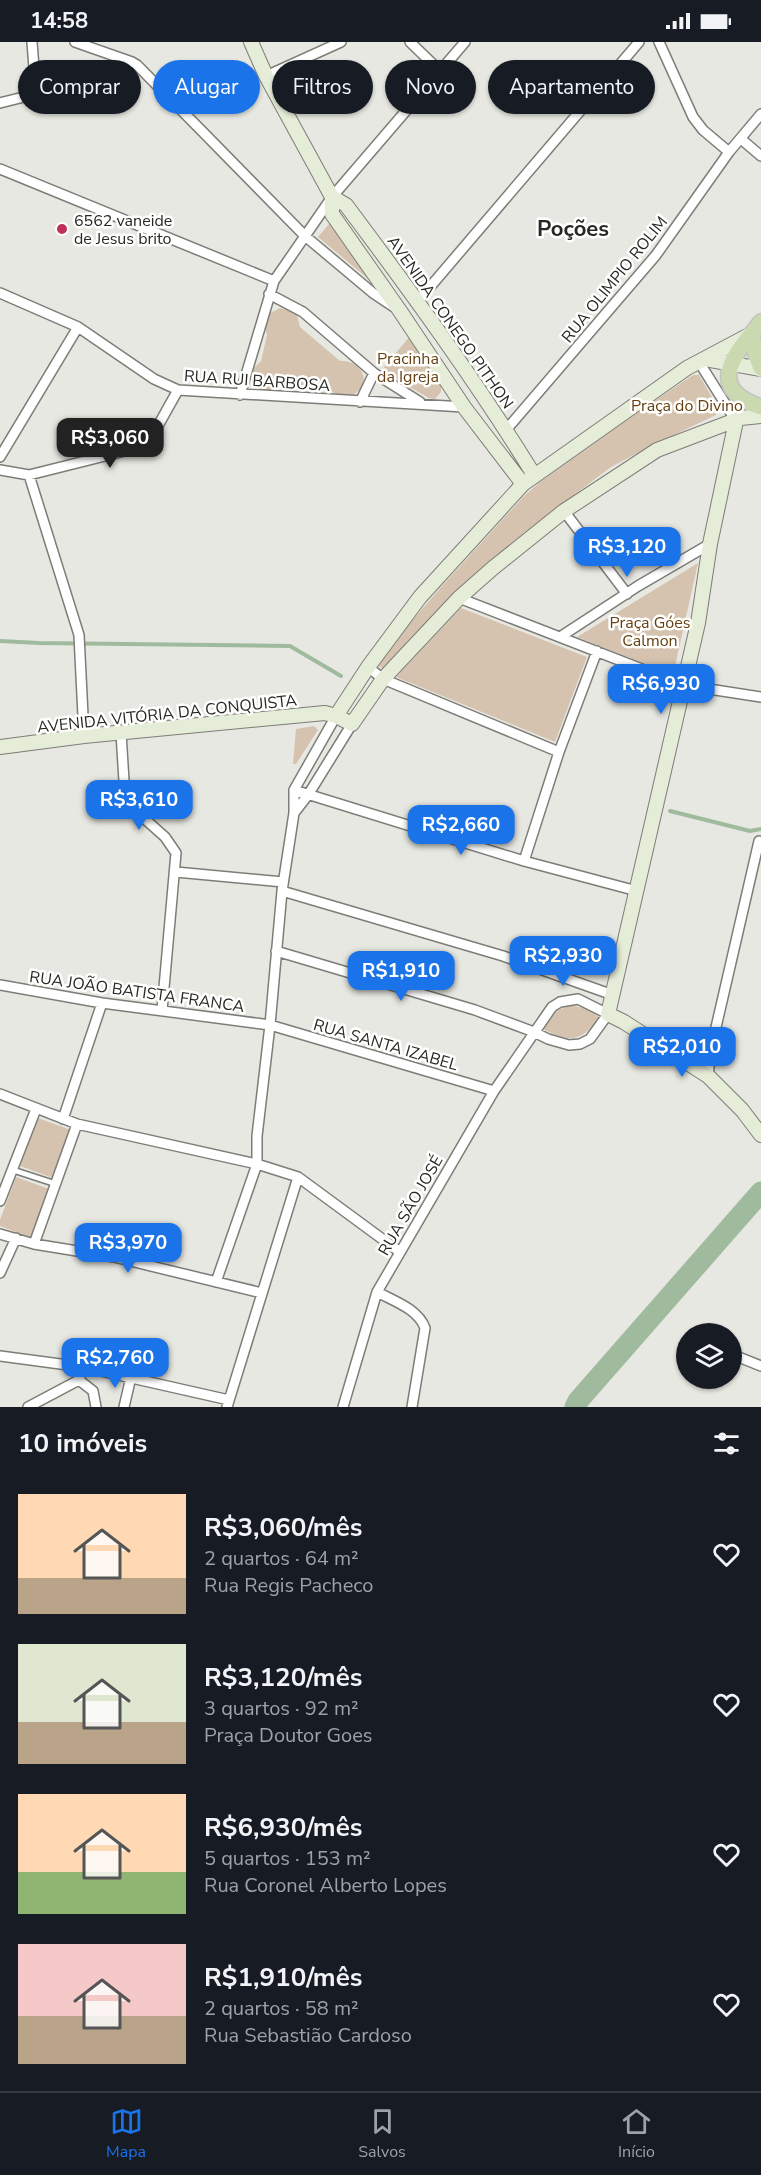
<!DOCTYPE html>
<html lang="pt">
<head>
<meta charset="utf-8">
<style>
	body { margin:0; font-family:"Nunito Sans",sans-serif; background:#20242c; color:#f1f3f6; height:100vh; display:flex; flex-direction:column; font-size:22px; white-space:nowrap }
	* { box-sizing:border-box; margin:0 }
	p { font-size:20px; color:#9ea1a6 }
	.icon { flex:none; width:33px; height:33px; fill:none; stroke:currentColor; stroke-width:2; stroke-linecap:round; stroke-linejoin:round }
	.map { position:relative; height:1365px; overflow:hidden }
	.side { display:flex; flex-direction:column; background:#171b24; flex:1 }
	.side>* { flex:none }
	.banner { position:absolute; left:18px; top:18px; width:726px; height:54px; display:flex; gap:12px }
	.buttons { position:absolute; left:676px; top:1281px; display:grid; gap:12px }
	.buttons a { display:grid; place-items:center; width:66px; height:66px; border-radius:50%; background:#171b24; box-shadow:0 2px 4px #0004; font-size:30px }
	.price { position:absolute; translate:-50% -51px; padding:0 14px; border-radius:12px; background:#1a73e8; color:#fff; font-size:20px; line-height:39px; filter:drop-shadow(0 2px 3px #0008) }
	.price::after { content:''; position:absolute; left:50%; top:36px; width:18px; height:14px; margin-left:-9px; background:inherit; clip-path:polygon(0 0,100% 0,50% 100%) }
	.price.on { background:#222; color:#fff }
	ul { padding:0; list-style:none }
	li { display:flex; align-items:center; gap:18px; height:150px; padding:0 18px }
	li span { display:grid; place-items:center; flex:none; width:168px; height:120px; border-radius:0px; color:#555 }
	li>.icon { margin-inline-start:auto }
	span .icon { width:72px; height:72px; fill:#fffc; stroke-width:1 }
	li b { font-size:26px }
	h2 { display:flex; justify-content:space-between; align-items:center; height:72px; padding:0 18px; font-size:26px }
	.chip { padding:0 21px; border-radius:27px; background:#171b24; box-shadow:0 2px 4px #0004; font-size:21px; line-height:54px }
	.chip.on { background:#1a73e8; color:#fff }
	.status { display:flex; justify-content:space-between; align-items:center; height:42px; padding:0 30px; background:#171b24; direction:ltr }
	.status svg { height:16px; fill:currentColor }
	.dock { display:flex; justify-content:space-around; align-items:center; height:84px; border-top:2px solid #363941; background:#171b24; font-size:16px; color:#9ea1a6 }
	.dock a { display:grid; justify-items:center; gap:3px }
	.dock .on { color:#1a73e8 }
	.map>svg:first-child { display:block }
	.green { fill:#d6c3af }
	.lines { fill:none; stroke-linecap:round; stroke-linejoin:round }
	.stream { stroke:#a0ba9e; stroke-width:4 }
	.river { stroke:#a0ba9e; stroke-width:21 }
	.lane-casing { stroke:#7d7d78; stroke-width:8 }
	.street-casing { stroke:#7d7d78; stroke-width:12 }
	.secondary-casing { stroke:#7d7d78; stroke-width:16 }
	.primary-casing { stroke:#c3c3c2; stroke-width:18 }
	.lane { stroke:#fff; stroke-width:4.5 }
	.street { stroke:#fff; stroke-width:9 }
	.secondary { stroke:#e5ecd7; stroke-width:14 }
	.primary { stroke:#cbd9b0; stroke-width:15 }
	.poi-dot { fill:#bf3058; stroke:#fffffe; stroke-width:2 }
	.labels { text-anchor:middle; stroke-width:5; stroke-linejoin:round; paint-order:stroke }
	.poi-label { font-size:16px; fill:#272725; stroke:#fffffe; text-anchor:start }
	.street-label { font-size:16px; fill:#272725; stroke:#fffffe }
	.park-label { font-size:16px; fill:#664012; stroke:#fffffe }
	.district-label { font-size:22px; font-weight:bold; fill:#272725; stroke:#fffffe }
</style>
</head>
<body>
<div class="status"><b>14:58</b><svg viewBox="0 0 49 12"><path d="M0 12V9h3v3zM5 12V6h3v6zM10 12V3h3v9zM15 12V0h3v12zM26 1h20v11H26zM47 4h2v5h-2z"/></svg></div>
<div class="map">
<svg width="761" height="1365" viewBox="0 0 761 1365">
	<rect width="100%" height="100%" fill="#e8e8e2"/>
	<path class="green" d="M 334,176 L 378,245 L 318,195 Z
		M 280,266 L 292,269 L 297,273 L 300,285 L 340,319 C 360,317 374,340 354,352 C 344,358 334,349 323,348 C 310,347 293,343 280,345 C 271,347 268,351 258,347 L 252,338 L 252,332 L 253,327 L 261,319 L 267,293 L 264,282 L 270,271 Z
		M 410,294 L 441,343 L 441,350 L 435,357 L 429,356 L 381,329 Z
		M 693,333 L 699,333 L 719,367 L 716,373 L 655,402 L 611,425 L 559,464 L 490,523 L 383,627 L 379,624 L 378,618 L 442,544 L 524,454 L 540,440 L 631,375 Z
		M 698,521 L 673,633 L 577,595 Z
		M 461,566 L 587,615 L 555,700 L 396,635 Z
		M 314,684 L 318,688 L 296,722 L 293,722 L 296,687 Z
		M 569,963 L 584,966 L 599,975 C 583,1000 569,1001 543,987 L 557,969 Z
		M 38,1076 L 71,1088 L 53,1136 L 20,1124 Z
		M 16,1135 L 49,1147 L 31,1196 L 0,1184 L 0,1178 Z"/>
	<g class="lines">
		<path class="stream" d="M 0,599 L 39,601 L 290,604 L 341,634
			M 670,769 L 750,789 L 761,787"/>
		<path class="river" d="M 575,1365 L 578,1359 L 761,1150"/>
		<defs>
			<path id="lane" d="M 13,1128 L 56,1142"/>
			<path id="street" d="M 32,0 L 36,52
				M 75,0 L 132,20 L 137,23 L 305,194 L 373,251 L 394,265
				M 410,0 L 440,29
				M 659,0 L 693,75 L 703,88 L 729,110
				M 266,34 L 341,0
				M 0,61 L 36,52 L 132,20
				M 741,97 L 761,114
				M 0,127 L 274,239
				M 0,251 L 78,285 L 154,337 L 178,348 L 464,365
				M 269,252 L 303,270 L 374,331 L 420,360
				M 418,259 L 639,0
				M 699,320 L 736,379
				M 240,353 L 274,239 L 332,155 L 465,0
				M 360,360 L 374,331
				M 506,388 L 656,213 L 729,110 L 761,72
				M 0,415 L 78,285
				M 0,428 L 29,433 L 137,406 L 150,398 L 178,348
				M 29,433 L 79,593 L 84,694
				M 564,469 L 627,552
				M 459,556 L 683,643 L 761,655
				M 560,595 L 638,544 L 710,502
				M 368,625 L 383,637 L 559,710 L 597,609
				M 121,691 L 125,755 L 128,762 L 165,795 L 176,811 L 162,968
				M 294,748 L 524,819 L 637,849
				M 294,771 L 308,753 L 352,682
				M 524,819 L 559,710
				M 176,830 L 283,840
				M 282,849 L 503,914 L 613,953
				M 276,909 L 475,968 L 534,990 L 548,997 L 569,1003 L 580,1002 L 590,997 L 608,972 L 578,957 L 560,960 L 552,965 L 494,1049 L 377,1250 L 343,1365
				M 0,943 L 102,961 L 270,983 L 494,1049
				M 708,1034 L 711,1007 L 759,799
				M 0,1052 L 77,1082 L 257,1122 L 298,1135 L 400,1210
				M 63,1077 L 102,961
				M 0,1159 L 36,1067
				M 0,1192 L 34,1202 L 114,1215 L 262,1251
				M 34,1202 L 77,1082
				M 0,1231 L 16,1196
				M 216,1240 L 257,1122 L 257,1094 L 270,983 L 282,849 L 294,771 L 294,748 L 336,674
				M 377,1250 C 394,1259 418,1267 425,1286 L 412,1365
				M 0,1314 L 83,1325 L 229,1358
				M 736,1314 L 761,1324
				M 79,1338 L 93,1349 L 96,1365
				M 28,1365 L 79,1338 L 83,1325
				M 124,1365 L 131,1335
				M 227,1365 L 298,1135"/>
			<path id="secondary" d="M 251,0 L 266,34 L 332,155 L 332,172 L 400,269 L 464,365 L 523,442
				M 332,155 L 346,163 C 412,251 476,339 534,433
				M 705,317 L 761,327
				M 736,379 L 710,502 L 698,581 L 608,972 L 624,980 L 708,1034 L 742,1068 L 761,1093
				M 336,674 L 368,625 L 420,555 L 523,442 L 687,326 L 751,292
				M 0,705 L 84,694 L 325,671 L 336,674 L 352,682 L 383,637 L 459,556 L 493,526 L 564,469 L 657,408 L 741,376 L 761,374"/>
			<path id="primary" d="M 761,280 C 736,311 703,345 761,365
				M 752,292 L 755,310 L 761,326"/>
		</defs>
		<use href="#lane" class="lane-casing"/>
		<use href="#street" class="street-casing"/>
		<use href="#secondary" class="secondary-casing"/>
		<use href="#primary" class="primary-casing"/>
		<use href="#lane" class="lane"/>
		<use href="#street" class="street"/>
		<use href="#secondary" class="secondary"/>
		<use href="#primary" class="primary"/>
	</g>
	<circle class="poi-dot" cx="62" cy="187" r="6"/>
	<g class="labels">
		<g class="poi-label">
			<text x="74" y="184">6562 vaneide<tspan x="74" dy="18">de Jesus brito</tspan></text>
		</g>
		<g class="street-label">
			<text transform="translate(614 237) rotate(-51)" y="6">RUA OLIMPIO ROLIM</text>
			<text transform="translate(451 280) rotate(55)" y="6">AVENIDA CONEGO PITHON</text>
			<text transform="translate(257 338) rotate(4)" y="6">RUA RUI BARBOSA</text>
			<text transform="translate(167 671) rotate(-6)" y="6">AVENIDA VITÓRIA DA CONQUISTA</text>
			<text transform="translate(137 949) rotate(8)" y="6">RUA JOÃO BATISTA FRANCA</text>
			<text transform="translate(386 1002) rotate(16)" y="6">RUA SANTA IZABEL</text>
			<text transform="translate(410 1163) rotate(-60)" y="6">RUA SÃO JOSÉ</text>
		</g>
		<g class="park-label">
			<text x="408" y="322">Pracinha<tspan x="408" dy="18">da Igreja</tspan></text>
			<text x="687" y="369">Praça do Divino</text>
			<text x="650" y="586">Praça Góes<tspan x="650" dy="18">Calmon</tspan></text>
		</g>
		<g class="district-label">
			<text x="573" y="194">Poções</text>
		</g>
	</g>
</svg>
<div class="buttons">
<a><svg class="icon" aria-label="layers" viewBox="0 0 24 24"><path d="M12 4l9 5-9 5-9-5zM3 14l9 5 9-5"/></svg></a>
</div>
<b class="price on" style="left:110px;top:427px">R$3,060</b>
<b class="price" style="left:627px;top:536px">R$3,120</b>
<b class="price" style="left:661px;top:673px">R$6,930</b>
<b class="price" style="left:139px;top:789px">R$3,610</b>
<b class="price" style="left:461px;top:814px">R$2,660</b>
<b class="price" style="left:563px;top:945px">R$2,930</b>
<b class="price" style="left:401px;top:960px">R$1,910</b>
<b class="price" style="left:682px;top:1036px">R$2,010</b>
<b class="price" style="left:128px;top:1232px">R$3,970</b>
<b class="price" style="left:115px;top:1347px">R$2,760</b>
<div class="banner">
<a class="chip">Comprar</a>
<a class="chip on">Alugar</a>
<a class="chip">Filtros</a>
<a class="chip">Novo</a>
<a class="chip">Apartamento</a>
</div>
</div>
<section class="side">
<h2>10 imóveis<svg class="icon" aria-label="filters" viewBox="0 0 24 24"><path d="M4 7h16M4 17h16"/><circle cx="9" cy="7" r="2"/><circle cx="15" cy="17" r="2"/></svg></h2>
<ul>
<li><span style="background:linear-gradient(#ffd9b3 70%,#b9a48a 0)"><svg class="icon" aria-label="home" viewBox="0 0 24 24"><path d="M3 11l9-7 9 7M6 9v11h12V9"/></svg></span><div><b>R$3,060/mês</b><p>2 quartos · 64 m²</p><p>Rua Regis Pacheco</p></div><svg class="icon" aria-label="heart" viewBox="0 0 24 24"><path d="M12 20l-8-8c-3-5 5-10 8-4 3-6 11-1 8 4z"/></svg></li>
<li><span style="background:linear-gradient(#dfe7d0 65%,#b9a48a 0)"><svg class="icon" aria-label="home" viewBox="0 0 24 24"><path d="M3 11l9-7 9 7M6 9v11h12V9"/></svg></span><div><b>R$3,120/mês</b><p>3 quartos · 92 m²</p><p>Praça Doutor Goes</p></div><svg class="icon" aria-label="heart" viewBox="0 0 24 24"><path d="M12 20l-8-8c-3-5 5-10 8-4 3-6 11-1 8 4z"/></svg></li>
<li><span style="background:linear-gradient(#ffd9b3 65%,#8fb573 0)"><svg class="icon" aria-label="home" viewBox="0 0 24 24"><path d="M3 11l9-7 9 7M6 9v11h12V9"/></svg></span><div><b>R$6,930/mês</b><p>5 quartos · 153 m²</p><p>Rua Coronel Alberto Lopes</p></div><svg class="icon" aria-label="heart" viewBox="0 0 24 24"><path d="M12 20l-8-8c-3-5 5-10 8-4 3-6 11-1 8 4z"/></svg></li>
<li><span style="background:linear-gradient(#f6c9c9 60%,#b9a48a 0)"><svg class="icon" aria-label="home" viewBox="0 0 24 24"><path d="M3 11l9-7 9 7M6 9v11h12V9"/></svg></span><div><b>R$1,910/mês</b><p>2 quartos · 58 m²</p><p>Rua Sebastião Cardoso</p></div><svg class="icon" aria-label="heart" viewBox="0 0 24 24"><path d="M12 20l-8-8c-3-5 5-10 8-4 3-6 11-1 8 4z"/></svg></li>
</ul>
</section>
<nav class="dock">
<a class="on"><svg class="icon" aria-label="map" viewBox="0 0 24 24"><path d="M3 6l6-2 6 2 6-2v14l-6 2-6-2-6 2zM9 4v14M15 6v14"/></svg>Mapa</a>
<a><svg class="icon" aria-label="saved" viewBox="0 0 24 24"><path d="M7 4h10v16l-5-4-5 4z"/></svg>Salvos</a>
<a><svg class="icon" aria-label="home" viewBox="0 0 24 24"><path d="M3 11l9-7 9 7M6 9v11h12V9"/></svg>Início</a>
</nav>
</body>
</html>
